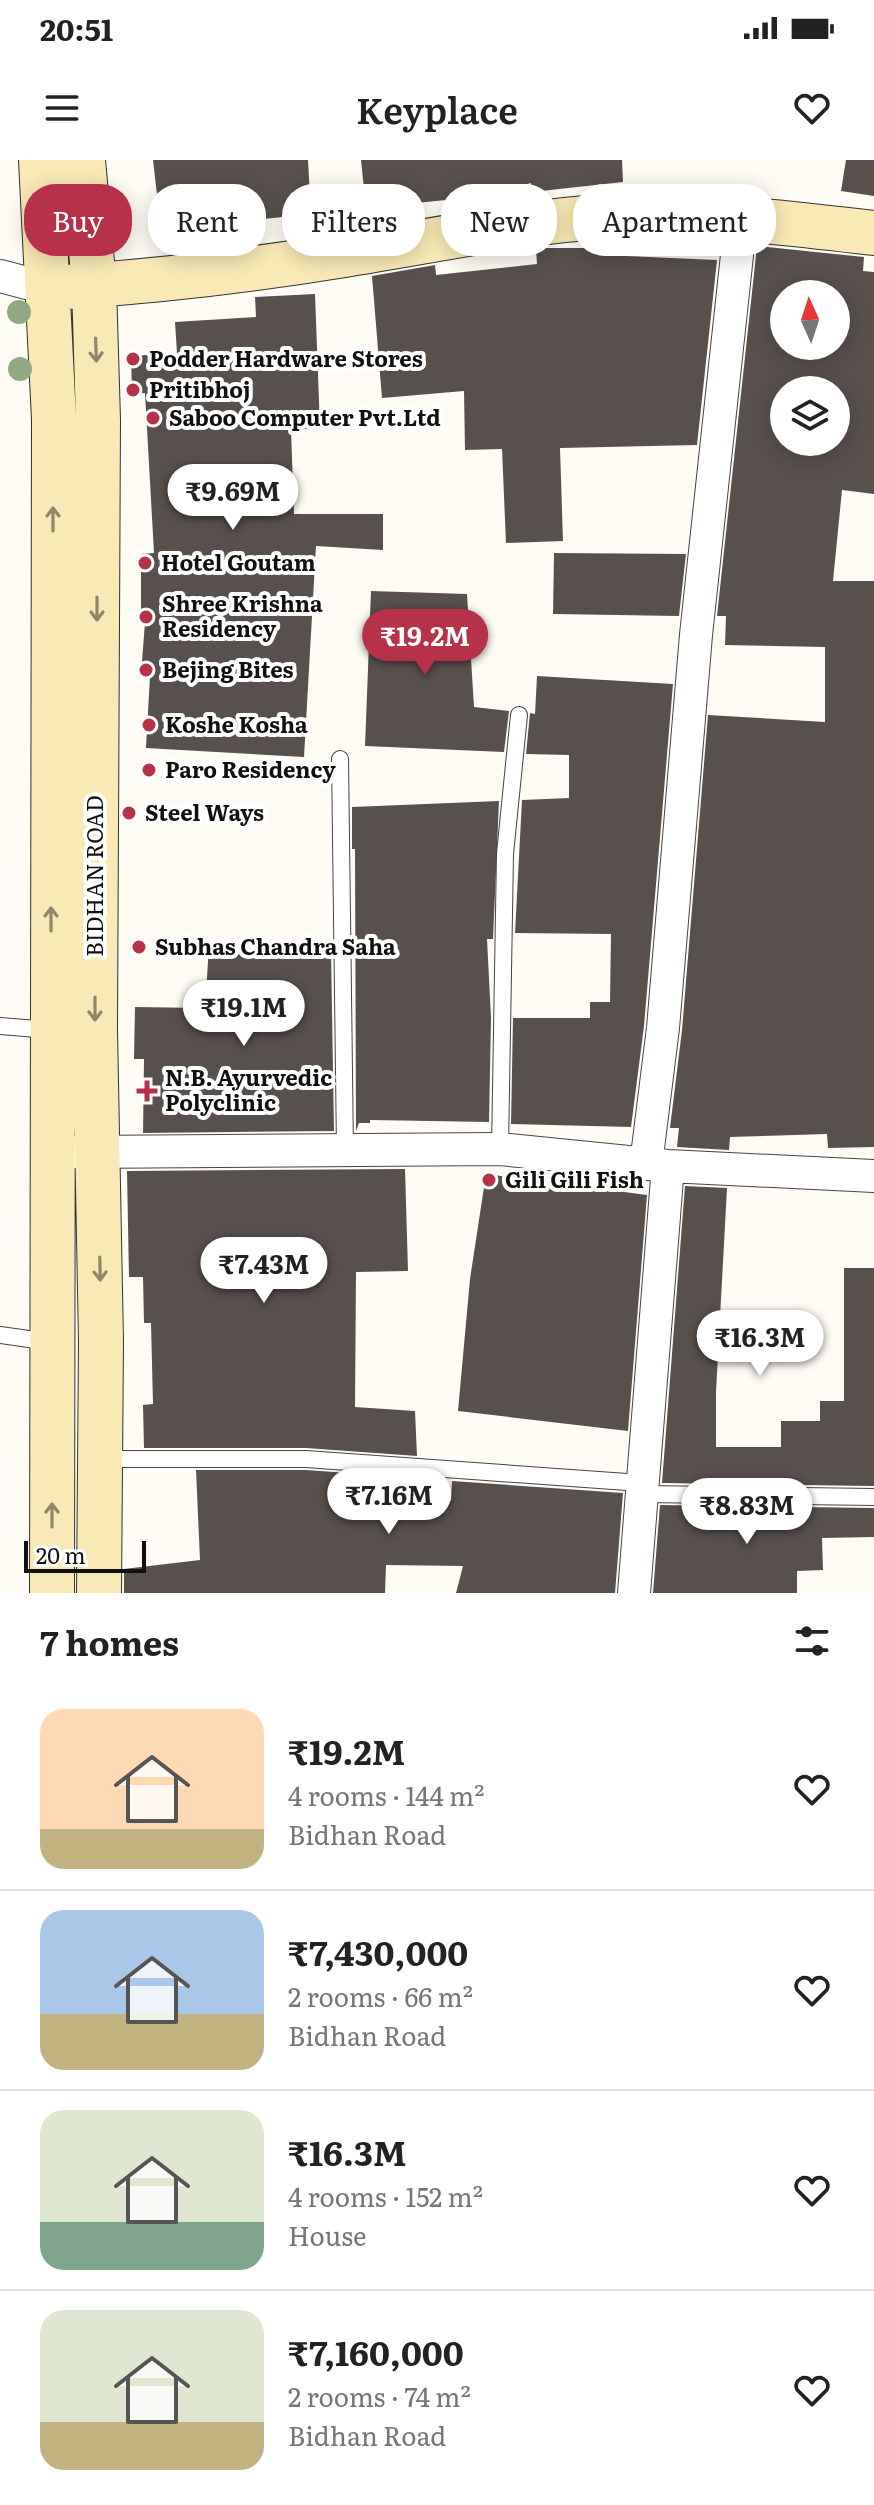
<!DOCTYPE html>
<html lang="en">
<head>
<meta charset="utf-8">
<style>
	body { margin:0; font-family:Literata,serif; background:#f2f2f2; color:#222; height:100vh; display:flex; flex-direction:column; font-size:30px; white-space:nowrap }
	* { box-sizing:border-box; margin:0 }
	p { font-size:26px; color:#767676 }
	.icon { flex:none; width:44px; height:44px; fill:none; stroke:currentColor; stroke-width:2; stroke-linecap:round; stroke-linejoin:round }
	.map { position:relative; height:1433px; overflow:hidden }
	.details { display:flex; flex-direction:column; background:#fff; flex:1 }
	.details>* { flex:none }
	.banner { position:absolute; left:24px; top:24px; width:826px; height:72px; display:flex; gap:16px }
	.needle { width:52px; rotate:357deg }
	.controls { position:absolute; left:770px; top:120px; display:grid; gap:16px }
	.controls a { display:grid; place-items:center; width:80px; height:80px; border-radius:50%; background:#fff; box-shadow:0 4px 20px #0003; font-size:40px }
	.scale { position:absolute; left:24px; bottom:20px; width:122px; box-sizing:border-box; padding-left:8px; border:4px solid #101010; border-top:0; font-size:22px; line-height:28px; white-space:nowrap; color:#101010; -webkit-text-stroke:6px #fff; paint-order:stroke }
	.price { position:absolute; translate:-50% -68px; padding:0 18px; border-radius:28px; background:#fff; color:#222; font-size:26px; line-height:52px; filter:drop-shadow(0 2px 4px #0008) }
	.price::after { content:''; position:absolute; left:50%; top:48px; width:24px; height:18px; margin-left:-12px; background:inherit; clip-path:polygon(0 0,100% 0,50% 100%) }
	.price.current { background:#b73148; color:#fff }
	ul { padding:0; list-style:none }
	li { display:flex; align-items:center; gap:24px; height:200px; padding:0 40px }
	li+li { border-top:2px solid #e0e0e0 }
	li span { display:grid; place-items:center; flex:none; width:224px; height:160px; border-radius:24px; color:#555 }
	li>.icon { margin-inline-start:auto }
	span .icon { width:96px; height:96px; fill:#fffc; stroke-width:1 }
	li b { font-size:34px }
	h2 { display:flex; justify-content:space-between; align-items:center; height:96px; padding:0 40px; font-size:34px }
	.tag { padding:0 28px; border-radius:32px; background:#fff; box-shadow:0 4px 20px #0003; font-size:28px; line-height:72px }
	.tag.current { background:#b73148; color:#fff }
	.status { display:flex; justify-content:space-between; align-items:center; height:56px; padding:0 40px; background:#fff; direction:ltr }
	.status svg { height:22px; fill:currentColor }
	header { display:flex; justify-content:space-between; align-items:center; height:104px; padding:0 40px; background:#fff; font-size:36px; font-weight:600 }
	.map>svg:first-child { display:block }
	.building { fill:#58504d; fill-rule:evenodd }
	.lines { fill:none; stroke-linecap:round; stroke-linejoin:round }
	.lane-casing { stroke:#434343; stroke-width:18 }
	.street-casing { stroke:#434343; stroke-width:34 }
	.secondary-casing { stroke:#323232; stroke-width:46 }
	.lane { stroke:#fff; stroke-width:16 }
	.street { stroke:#fff; stroke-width:32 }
	.secondary { stroke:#f9e9b4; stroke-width:44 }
	.tree { fill:#92a882 }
	.oneway { stroke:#90876a }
	.poi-dot { fill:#b73148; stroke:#fff; stroke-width:3 }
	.labels { text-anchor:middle; stroke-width:8; stroke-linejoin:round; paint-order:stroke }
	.poi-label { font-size:22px; font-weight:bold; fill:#101010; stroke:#fff; text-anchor:start }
	.street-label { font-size:22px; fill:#101010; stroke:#fff }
</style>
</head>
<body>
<div class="status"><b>20:51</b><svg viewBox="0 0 49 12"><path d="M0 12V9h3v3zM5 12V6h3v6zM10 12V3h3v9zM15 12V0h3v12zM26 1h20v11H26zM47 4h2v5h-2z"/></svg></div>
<header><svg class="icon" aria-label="menu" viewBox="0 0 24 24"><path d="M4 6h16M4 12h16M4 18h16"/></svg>Keyplace<svg class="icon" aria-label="heart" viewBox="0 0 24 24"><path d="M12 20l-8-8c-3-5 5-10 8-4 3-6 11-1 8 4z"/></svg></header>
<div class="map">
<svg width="874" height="1433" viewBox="0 0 874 1433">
	<rect width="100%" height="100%" fill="#fefbf4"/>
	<path class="building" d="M 153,0 L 308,0 L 311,54 L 161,70 Z
		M 361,0 L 622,0 L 623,22 L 532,32 L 531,23 L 476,37 L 366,48 Z
		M 846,0 L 874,0 L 874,36 L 841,31 Z
		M 757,86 L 864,97 L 863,111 L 874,112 L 874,334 L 842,330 L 833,421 L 874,421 L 874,987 L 828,988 L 827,974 L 730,977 L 729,990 L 677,987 L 679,968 L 670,968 L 682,870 L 708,555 L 825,562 L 825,487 L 725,485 L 726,456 L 717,456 ZM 784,134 L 836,134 L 836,186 L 784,186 ZM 784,230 L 836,230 L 836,282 L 784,282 Z
		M 539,88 L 626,88 L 626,96 L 717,100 L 697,285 L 560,288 L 563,381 L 506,383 L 502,289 L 465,290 L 464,231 L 382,238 L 372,116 L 435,105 L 436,115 L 537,104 L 536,89 Z
		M 315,134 L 320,268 L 291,270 L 294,354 L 383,354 L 383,390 L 316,386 L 304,597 L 146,588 L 150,516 L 141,515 L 145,462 L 141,462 L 141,394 L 154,393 L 145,233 L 132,234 L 131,196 L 177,193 L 175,162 L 256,157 L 255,137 Z
		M 554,393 L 686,394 L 679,456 L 553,454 Z
		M 371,431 L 467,434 L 474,547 L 509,551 L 504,592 L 365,586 Z
		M 537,516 L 673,524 L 644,866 L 631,967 L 511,964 L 513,858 L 590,858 L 590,842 L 610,842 L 611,774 L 515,773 L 522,640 L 569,638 L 569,595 L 526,594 L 530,553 L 535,554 Z
		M 499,641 L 493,779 L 487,779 L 491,858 L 489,962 L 370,960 L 370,963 L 359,963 L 356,971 L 355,689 L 352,689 L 352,647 Z
		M 209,786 L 331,792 L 334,971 L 143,973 L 144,899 L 134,899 L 135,847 L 205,848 Z
		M 405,1009 L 408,1111 L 356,1112 L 355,1247 L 415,1251 L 417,1296 L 306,1288 L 144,1288 L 143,1245 L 153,1244 L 151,1163 L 144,1163 L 143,1117 L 129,1117 L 127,1011 Z
		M 486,1014 L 647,1035 L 628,1271 L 458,1251 L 470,1119 Z
		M 685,1026 L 727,1028 L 716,1232 L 716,1287 L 781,1287 L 781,1261 L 820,1261 L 820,1241 L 844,1241 L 844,1108 L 874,1108 L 874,1326 L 662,1323 Z
		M 196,1310 L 306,1310 L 418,1318 L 420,1340 L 451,1341 L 452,1321 L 623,1333 L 615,1433 L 456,1433 L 463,1406 L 386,1405 L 385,1433 L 124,1433 L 124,1409 L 200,1400 Z
		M 660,1345 L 874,1348 L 874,1377 L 822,1378 L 823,1410 L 797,1411 L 797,1433 L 653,1433 Z"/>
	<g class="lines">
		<defs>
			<path id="lane" d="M 340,599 L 345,990
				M 0,866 L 50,870
				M 500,989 L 505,694 L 519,555
				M 0,1175 L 50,1182
				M 101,1299 L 306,1299 L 641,1323
				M 641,1334 L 874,1337"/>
			<path id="street" d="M 0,116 L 46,128
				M 77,992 L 500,989 L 668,1006 L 874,1016
				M 646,1004 L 663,868 L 696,475 L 741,58
				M 634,1433 L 668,1006"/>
			<path id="secondary" d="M 41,0 L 54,259 L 52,1433
				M 83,0 L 94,125 L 98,260 L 95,870 L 101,1182 L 99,1433
				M 66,127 C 159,121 252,110 344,95 C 434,81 522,61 614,56 C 701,52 788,63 874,73"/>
		</defs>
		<use href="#lane" class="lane-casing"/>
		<use href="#street" class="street-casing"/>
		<use href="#secondary" class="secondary-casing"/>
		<use href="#lane" class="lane"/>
		<use href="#street" class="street"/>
		<use href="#secondary" class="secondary"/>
	</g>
	<g class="tree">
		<circle cx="19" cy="152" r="12"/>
		<circle cx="20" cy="209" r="12"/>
	</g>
	<defs><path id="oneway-shaft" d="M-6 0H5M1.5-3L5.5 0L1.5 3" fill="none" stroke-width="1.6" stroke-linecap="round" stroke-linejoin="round" transform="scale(2)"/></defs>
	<g class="oneway">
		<use href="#oneway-shaft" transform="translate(96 190) rotate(88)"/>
		<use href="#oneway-shaft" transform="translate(53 359) rotate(-90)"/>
		<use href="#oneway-shaft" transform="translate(97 449) rotate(90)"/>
		<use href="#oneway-shaft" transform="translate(51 759) rotate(-90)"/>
		<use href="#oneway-shaft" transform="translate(95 849) rotate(90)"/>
		<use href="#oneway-shaft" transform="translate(100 1109) rotate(89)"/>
		<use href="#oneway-shaft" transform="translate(52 1355) rotate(-90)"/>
	</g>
	<g class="poi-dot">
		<circle cx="133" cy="199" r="8"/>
		<circle cx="133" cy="230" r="8"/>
		<circle cx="153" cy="258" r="8"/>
		<circle cx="145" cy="403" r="8"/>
		<circle cx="146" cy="457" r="8"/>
		<circle cx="146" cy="510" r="8"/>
		<circle cx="149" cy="565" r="8"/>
		<circle cx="149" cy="610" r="8"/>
		<circle cx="129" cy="653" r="8"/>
		<circle cx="139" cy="787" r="8"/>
		<path d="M143 919h8v8h8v8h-8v8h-8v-8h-8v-8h8z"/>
		<circle cx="489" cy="1020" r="8"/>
	</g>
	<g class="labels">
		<g class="poi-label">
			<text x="149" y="207">Podder Hardware Stores</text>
			<text x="149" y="238">Pritibhoj</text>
			<text x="169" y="266">Saboo Computer Pvt.Ltd</text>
			<text x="161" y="411">Hotel Goutam</text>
			<text x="162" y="452">Shree Krishna<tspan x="162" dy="25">Residency</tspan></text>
			<text x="162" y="518">Bejing Bites</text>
			<text x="165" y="573">Koshe Kosha</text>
			<text x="165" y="618">Paro Residency</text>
			<text x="145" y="661">Steel Ways</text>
			<text x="155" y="795">Subhas Chandra Saha</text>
			<text x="165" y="926">N.B. Ayurvedic<tspan x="165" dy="25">Polyclinic</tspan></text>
			<text x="505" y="1028">Gili Gili Fish</text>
		</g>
		<g class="street-label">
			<text transform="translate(95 716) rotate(-90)" y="8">BIDHAN ROAD</text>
		</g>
	</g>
</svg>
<div class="controls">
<a><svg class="needle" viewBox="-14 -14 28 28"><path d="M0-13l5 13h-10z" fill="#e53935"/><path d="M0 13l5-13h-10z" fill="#767676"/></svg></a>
<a><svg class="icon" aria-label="layers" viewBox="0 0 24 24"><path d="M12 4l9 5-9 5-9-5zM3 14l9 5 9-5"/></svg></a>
</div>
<div class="scale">20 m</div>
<b class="price" style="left:233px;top:372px">₹9.69M</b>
<b class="price current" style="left:425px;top:517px">₹19.2M</b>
<b class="price" style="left:244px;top:888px">₹19.1M</b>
<b class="price" style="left:264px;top:1145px">₹7.43M</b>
<b class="price" style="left:760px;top:1218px">₹16.3M</b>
<b class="price" style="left:389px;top:1376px">₹7.16M</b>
<b class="price" style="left:747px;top:1386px">₹8.83M</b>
<div class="banner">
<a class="tag current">Buy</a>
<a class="tag">Rent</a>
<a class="tag">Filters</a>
<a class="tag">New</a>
<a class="tag">Apartment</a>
</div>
</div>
<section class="details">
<h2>7 homes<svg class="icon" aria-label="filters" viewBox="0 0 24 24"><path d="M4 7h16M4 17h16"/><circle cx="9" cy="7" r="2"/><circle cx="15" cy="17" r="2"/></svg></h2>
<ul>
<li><span style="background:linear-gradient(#ffd9b3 75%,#c2b280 0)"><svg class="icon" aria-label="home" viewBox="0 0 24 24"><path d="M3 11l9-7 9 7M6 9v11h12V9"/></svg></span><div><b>₹19.2M</b><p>4 rooms · 144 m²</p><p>Bidhan Road</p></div><svg class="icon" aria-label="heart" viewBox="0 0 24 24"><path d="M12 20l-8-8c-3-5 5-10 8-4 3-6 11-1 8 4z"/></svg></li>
<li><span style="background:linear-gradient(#a9c7e8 65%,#c2b280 0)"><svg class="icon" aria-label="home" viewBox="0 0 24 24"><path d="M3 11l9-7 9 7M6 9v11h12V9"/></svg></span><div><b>₹7,430,000</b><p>2 rooms · 66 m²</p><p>Bidhan Road</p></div><svg class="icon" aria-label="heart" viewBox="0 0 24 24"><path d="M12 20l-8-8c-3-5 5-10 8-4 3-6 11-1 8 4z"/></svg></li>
<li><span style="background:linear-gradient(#dfe7d0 70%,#7fa58c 0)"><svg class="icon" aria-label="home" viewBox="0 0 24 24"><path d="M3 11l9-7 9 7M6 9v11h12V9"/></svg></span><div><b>₹16.3M</b><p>4 rooms · 152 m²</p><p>House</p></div><svg class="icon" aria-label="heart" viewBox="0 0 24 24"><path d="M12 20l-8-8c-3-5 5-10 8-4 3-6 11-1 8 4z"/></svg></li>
<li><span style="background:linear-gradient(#dfe7d0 70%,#c2b280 0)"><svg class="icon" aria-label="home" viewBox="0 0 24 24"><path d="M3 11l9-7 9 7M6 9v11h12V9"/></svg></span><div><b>₹7,160,000</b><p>2 rooms · 74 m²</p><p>Bidhan Road</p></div><svg class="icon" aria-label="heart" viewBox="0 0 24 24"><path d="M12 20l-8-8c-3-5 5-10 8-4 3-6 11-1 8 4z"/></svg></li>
</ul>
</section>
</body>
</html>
